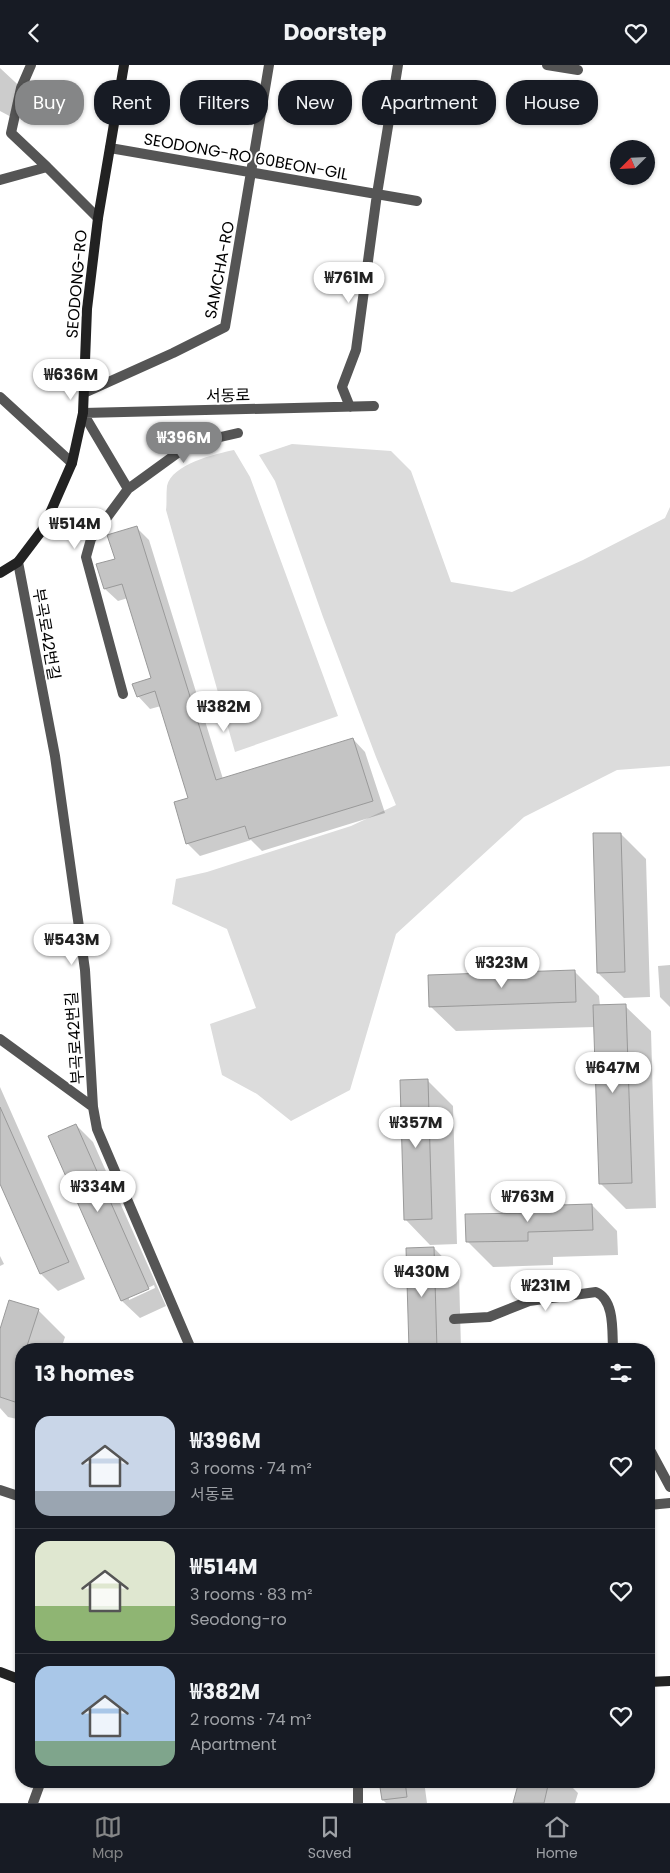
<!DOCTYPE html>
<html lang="en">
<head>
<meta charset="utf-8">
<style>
	body { margin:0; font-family:Poppins,"Noto Sans KR",sans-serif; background:#20242c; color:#f1f3f6; height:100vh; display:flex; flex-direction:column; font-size:19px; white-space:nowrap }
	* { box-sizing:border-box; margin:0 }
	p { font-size:16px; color:#9ea1a6 }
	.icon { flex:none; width:28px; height:28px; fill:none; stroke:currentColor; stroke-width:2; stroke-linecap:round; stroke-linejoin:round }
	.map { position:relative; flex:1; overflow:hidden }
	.side { position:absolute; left:15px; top:1278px; width:640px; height:445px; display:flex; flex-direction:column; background:#171b24; border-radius:20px; box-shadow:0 1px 4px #0004 }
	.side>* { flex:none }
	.guide { position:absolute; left:15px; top:15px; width:640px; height:45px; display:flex; gap:10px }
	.needle { width:32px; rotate:246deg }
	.controls { position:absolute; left:610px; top:75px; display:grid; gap:10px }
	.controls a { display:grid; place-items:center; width:45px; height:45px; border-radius:50%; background:#171b24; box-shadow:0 1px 4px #0004; font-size:25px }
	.price { position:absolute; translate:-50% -42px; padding:0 11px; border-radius:18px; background:#fff; color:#222; font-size:16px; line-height:32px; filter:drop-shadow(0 1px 2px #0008) }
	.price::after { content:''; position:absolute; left:50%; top:30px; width:15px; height:11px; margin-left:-8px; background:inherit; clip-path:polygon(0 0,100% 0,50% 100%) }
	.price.on { background:#858687; color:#fff }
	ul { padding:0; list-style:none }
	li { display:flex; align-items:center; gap:15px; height:125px; padding:0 20px }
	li+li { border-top:1px solid #363941 }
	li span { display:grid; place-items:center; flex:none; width:140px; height:100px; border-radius:15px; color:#555 }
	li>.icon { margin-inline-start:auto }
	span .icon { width:60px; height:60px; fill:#fffc; stroke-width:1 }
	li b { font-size:21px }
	h2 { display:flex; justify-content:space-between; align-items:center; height:60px; padding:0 20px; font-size:21px }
	.pill { padding:0 18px; border-radius:20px; background:#171b24; box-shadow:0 1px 4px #0004; font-size:18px; line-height:45px }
	.pill.on { background:#858687; color:#fff }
	header { display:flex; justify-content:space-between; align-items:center; height:65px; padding:0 20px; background:#171b24; font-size:22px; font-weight:700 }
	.tabs { display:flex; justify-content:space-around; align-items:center; height:70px; border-top:1px solid #363941; background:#171b24; font-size:14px; color:#9ea1a6 }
	.tabs a { display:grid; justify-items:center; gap:2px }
	.tabs .on { color:#858687 }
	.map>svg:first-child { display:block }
	.green { fill:#dcdcdc }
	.shadow { fill:#0003; fill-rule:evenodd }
	.building { fill:#c4c4c4; stroke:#999 }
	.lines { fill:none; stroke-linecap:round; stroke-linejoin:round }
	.street { stroke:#555; stroke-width:10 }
	.secondary { stroke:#222; stroke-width:10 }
	.labels { text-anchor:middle; stroke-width:4; stroke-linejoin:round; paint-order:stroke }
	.street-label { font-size:16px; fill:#000; stroke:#fff }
</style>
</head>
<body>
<header><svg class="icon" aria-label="back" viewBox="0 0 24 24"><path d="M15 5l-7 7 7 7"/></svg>Doorstep<svg class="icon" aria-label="heart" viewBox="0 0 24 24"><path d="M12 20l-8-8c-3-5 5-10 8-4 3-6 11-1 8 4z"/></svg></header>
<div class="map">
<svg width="670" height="1738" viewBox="0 0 670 1738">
	<rect width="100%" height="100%" fill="#fff"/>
	<path class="green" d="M 292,379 L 391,386 L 411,406 L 451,517 L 512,527 L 583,495 L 665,453 L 670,442 L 670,701 L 617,705 L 524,752 L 396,869 L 350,1025 L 291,1056 L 257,1029 L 222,1010 L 210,959 L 256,943 L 227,864 L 172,839 L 176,814 L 207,807 L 351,761 L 396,740 L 376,692 L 323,552 L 275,416 L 259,390 Z
		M 234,385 L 250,412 L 338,651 L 235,687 L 166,445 C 167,438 166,429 167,421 C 172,399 215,389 234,385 Z"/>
	<path class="shadow" d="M 0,3 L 29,30 L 17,55 L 0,46 Z
		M 137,463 L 149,475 L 223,714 L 353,674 L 365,687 L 385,748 L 262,786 L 251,775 L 200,791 L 188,779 L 175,738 L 189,734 L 161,641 L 150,644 L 138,631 L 153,614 L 128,533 L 118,536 L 105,524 L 98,500 L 116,495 Z
		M 621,769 L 646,794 L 650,932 L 624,933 L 598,908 Z
		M 670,900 L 670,942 L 660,932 L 658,901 Z
		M 574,906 L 599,931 L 600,941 L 625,941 L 651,966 L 656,1143 L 626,1144 L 601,1119 L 595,962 L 456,966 L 430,941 Z
		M 428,1016 L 453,1041 L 457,1179 L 430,1180 L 405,1154 Z
		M 0,1022 L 85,1214 L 58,1226 L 41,1209 L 0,1116 Z
		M 76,1060 L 93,1077 L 166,1241 L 140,1253 L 122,1236 L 50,1072 ZM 154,1220 L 155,1223 L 129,1235 L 129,1232 Z
		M 592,1140 L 617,1166 L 618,1190 L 553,1192 L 553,1200 L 493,1202 L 467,1176 L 531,1149 Z
		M 434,1183 L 459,1209 L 461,1284 L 410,1284 Z
		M 0,1191 L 4,1199 L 0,1201 Z
		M 38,1245 L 65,1272 L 61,1284 L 21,1284 L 21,1360 L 17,1354 L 8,1352 L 0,1343 L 0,1268 Z
		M 381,1716 L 424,1716 L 427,1738 L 386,1738 L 383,1735 Z
		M 520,1716 L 566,1716 L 578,1728 L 575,1738 L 514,1738 Z"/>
	<path class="building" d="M 137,461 L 216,715 L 353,673 L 373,736 L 249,774 L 245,761 L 186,779 L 174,737 L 188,733 L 155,626 L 137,632 L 132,619 L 151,613 L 122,519 L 104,524 L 96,499 L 115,494 L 107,470 Z
		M 593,768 L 621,768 L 625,907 L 597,908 Z
		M 575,905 L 576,937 L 429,942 L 428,910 Z
		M 626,939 L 632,1118 L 599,1119 L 593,940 Z
		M 428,1014 L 432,1154 L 404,1155 L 400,1015 Z
		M 0,1042 L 69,1197 L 40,1209 L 0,1119 Z
		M 76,1059 L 149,1224 L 121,1236 L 48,1071 Z
		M 592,1139 L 593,1165 L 528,1167 L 528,1176 L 466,1177 L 465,1149 L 530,1148 L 529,1141 Z
		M 434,1182 L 437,1284 L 409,1284 L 406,1183 Z
		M 9,1235 L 39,1244 L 26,1284 L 21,1284 L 21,1339 L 0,1332 L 0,1264 Z
		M 379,1716 L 405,1716 L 407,1732 L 382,1735 Z
		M 519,1716 L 549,1716 L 544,1738 L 513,1738 Z"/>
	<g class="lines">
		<path class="street" d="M 31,0 L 21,23 L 11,68 L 47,102
			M 547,0 L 578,5
			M 110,83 L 417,136
			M 0,115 L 47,102 L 98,153
			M 84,328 L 173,288 L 225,262 L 269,0
			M 0,332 L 72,398
			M 350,342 L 342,322 L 356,285 L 377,129 L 398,0
			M 128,424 L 190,379 L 238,368
			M 18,497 L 55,691 L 85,905 L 93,1042 L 97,1064 L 191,1284
			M 123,629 L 86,492 L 91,474 L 128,424 L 83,348 L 374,341
			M 0,974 L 93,1042
			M 454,1254 L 489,1252 L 529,1236 L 596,1227 C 615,1235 612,1267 613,1284
			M 649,1383 L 670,1422
			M 0,1425 L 21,1432
			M 649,1440 L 670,1438
			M 358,1716 L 358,1738
			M 33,1738 L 41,1716"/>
		<path class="secondary" d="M 0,508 L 18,497 L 43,464 L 72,398 L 83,348 L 87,244 L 98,153 L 124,0
			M 0,1607 L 21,1615
			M 649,1617 L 670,1616"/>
	</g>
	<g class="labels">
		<g class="street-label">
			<text transform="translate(246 91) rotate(10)" y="6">SEODONG-RO 60BEON-GIL</text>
			<text transform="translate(219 205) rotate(-79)" y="6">SAMCHA-RO</text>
			<text transform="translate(76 219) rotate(-85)" y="6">SEODONG-RO</text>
			<text transform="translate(228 330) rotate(-1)" y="6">서동로</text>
			<text transform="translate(47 569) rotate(80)" y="6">부곡로42번길</text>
			<text transform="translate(74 973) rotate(-94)" y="6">부곡로42번길</text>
		</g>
	</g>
</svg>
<div class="controls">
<a><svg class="needle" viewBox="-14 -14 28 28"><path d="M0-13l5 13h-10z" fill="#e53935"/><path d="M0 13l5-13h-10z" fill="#9ea1a6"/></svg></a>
</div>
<b class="price" style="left:349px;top:239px">₩761M</b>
<b class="price" style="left:71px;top:336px">₩636M</b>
<b class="price on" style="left:184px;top:399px">₩396M</b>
<b class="price" style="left:75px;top:485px">₩514M</b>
<b class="price" style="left:224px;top:668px">₩382M</b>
<b class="price" style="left:72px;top:901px">₩543M</b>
<b class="price" style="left:502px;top:924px">₩323M</b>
<b class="price" style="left:613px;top:1029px">₩647M</b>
<b class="price" style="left:416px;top:1084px">₩357M</b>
<b class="price" style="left:98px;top:1148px">₩334M</b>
<b class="price" style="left:528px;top:1158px">₩763M</b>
<b class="price" style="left:422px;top:1233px">₩430M</b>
<b class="price" style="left:546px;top:1247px">₩231M</b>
<div class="guide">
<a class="pill on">Buy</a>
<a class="pill">Rent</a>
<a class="pill">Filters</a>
<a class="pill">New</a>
<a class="pill">Apartment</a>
<a class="pill">House</a>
</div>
<section class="side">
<h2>13 homes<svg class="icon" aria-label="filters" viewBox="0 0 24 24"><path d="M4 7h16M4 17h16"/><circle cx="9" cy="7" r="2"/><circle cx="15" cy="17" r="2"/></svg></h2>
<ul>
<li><span style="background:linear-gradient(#c9d6e8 75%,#9aa5b1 0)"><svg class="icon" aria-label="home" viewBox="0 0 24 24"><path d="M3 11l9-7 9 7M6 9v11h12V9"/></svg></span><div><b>₩396M</b><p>3 rooms · 74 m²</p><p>서동로</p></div><svg class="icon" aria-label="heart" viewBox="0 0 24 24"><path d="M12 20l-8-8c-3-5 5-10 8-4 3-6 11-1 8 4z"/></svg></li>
<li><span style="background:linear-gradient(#dfe7d0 65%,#8fb573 0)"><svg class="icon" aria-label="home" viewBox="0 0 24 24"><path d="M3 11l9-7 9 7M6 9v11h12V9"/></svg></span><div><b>₩514M</b><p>3 rooms · 83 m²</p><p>Seodong-ro</p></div><svg class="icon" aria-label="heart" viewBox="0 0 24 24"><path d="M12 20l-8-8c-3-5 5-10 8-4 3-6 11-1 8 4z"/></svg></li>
<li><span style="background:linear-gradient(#a9c7e8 75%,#7fa58c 0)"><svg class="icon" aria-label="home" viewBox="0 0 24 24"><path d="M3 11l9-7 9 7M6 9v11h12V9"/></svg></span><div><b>₩382M</b><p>2 rooms · 74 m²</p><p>Apartment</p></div><svg class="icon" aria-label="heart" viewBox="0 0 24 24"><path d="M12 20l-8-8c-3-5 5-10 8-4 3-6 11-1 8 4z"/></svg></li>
</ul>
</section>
</div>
<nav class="tabs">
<a class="on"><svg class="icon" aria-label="map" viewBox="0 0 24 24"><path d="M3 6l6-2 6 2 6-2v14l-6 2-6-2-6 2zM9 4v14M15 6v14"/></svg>Map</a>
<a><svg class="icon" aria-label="saved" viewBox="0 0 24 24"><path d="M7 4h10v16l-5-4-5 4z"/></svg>Saved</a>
<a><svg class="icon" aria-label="home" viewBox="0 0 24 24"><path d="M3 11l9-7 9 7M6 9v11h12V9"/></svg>Home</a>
</nav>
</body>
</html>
